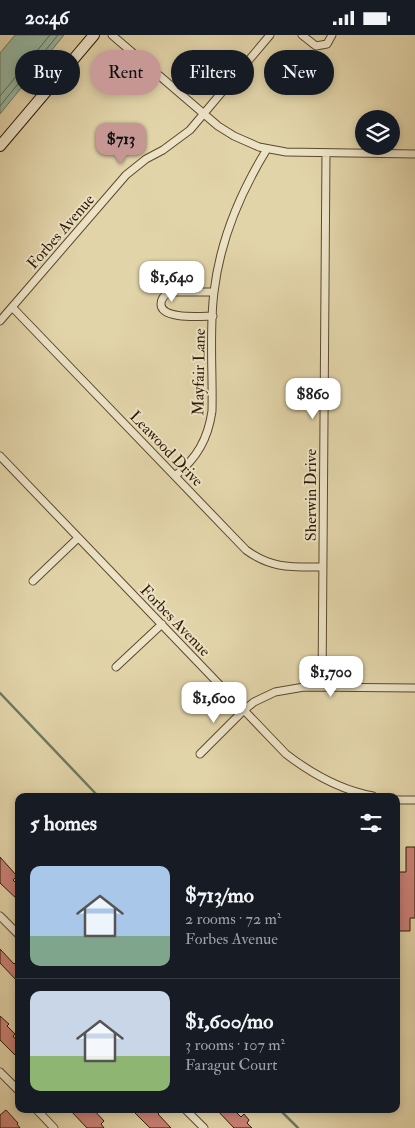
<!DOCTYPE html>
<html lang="en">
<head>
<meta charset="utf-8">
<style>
	body { margin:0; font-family:"IM FELL Double Pica",serif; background:#242831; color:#f1f3f6; height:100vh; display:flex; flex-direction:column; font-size:19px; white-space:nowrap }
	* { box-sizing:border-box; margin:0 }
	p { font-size:16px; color:#9ea1a6 }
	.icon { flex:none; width:28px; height:28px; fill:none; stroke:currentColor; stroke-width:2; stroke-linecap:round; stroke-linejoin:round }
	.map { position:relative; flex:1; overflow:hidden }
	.details { position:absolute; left:15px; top:758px; width:385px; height:320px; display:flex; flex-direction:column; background:#171b24; border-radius:10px; box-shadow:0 2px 8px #0003 }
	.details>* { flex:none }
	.guide { position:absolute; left:15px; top:15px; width:385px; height:45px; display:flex; gap:10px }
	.controls { position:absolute; left:355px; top:75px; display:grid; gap:10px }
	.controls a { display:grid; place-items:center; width:45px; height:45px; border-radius:50%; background:#171b24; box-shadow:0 2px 8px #0003; font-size:25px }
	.price { position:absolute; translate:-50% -42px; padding:0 11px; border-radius:10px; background:#fff; color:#222; font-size:16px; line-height:32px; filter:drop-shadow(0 1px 2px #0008) }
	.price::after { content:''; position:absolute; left:50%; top:30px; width:15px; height:11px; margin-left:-8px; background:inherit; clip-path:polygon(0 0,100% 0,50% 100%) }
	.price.current { background:#c59692; color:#111 }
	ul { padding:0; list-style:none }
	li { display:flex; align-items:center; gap:15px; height:125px; padding:0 15px }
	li+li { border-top:1px solid #363941 }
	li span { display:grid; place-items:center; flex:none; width:140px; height:100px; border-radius:10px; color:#555 }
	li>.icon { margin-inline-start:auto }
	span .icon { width:60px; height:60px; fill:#fffc; stroke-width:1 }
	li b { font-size:21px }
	h2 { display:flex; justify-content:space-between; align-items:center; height:60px; padding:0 15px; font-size:21px }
	.tag { padding:0 18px; border-radius:22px; background:#171b24; box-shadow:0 2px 8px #0003; font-size:18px; line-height:45px }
	.tag.current { background:#c59692; color:#111 }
	.status { display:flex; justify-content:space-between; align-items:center; height:35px; padding:0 25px; background:#171b24; direction:ltr }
	.status svg { height:14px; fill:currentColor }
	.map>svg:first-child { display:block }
	.water { fill:#96b9a3; stroke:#6c7a62 }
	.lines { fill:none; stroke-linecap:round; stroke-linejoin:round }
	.shore { stroke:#626a52; stroke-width:1 }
	.stream { stroke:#6c7a62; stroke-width:2.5 }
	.building { fill:#ca8176; stroke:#2e1b00 }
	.street-casing { stroke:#5b492a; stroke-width:9 }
	.secondary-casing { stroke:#2e1b00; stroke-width:12 }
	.street { stroke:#ece3c7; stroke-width:7 }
	.secondary { stroke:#ece3c7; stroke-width:10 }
	.labels { text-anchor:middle; stroke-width:4; stroke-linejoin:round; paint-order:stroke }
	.street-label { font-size:16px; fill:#2e1b00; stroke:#ece3c7 }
</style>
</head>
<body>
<div class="status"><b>20:46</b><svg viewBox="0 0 49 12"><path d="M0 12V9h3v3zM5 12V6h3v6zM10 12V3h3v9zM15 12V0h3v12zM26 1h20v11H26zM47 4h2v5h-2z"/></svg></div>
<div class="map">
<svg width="415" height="1093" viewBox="0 0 415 1093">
	<rect width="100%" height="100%" fill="#e2d4a9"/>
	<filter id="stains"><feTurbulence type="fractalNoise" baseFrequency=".004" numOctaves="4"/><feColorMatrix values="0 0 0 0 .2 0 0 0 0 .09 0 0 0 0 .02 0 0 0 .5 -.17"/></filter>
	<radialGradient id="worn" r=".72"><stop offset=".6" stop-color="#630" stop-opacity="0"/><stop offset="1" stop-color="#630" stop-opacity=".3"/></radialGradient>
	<path class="water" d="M 15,0 L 64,0 L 0,79 L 0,18 Z"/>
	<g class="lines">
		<path class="shore" d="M 0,61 L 50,0
			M 0,71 L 58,0"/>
		<path class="stream" d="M 0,658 L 98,761
			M 279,1074 L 298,1093"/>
	</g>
	<path class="building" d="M 406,812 L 415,812 L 415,883 L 410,883 L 410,896 L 396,896 L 396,837 L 406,837 Z
		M 0,822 L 17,841 L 13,845 L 19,851 L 19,866 L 0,848 Z
		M 0,914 L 14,929 L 19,925 L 19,948 L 0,928 Z
		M 0,981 L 9,989 L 7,991 L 15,999 L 13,1001 L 19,1008 L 19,1024 L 0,1005 Z
		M 69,1074 L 93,1074 L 104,1086 L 101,1089 L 104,1093 L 87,1093 Z
		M 131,1074 L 157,1074 L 160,1077 L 158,1079 L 171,1093 L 150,1093 Z
		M 216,1074 L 233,1074 L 241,1082 L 244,1079 L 249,1085 L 247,1088 L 252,1093 L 234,1093 Z
		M 6,1075 L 18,1088 L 17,1089 L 20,1093 L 0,1093 L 0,1080 Z"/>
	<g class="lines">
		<defs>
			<path id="street" d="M 112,0 L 218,91 L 234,101 L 259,112 L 286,117 L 415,119
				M 302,0 L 316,11 L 327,9 L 332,0
				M 12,272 L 246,515 C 272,534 292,532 323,532
				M 213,281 C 202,281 161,285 161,269 C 161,263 166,259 170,257 L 214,257
				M 0,286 L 126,140 L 146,124 L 163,115 L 190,95 L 270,0
				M 0,421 L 286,719 C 312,739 340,755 373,761
				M 175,441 C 197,423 208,404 212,376 C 213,337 209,296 214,257 C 220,205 240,158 267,114
				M 33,546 L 78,503
				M 116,632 L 162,589
				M 322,652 L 326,118
				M 200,719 L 244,675 L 254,667 L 275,657 L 304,652 L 415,653
				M 396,765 L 415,765
				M 0,881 L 19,900
				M 0,1037 L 19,1056
				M 36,1074 L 54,1093
				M 185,1074 L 204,1093"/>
			<path id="secondary" d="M 0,111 L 94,0"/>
		</defs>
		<use href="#street" class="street-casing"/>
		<use href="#secondary" class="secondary-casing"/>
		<use href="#street" class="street"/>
		<use href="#secondary" class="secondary"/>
	</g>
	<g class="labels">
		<g class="street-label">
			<text transform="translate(60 196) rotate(-49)" y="6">Forbes Avenue</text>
			<text transform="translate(198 337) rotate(-89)" y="6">Mayfair Lane</text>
			<text transform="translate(167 413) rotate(46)" y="6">Leawood Drive</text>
			<text transform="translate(310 460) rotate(-90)" y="6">Sherwin Drive</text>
			<text transform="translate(176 585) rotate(46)" y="6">Forbes Avenue</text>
		</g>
	</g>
	<rect width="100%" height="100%" filter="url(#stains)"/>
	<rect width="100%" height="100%" fill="url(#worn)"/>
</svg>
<div class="controls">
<a><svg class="icon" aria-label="layers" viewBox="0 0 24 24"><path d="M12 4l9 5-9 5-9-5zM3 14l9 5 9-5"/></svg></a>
</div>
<b class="price current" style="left:121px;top:130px">$713</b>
<b class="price" style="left:172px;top:268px">$1,640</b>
<b class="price" style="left:313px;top:385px">$860</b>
<b class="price" style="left:331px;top:663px">$1,700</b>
<b class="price" style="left:214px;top:689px">$1,600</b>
<div class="guide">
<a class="tag">Buy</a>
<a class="tag current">Rent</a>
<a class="tag">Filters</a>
<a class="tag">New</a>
</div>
<section class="details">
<h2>5 homes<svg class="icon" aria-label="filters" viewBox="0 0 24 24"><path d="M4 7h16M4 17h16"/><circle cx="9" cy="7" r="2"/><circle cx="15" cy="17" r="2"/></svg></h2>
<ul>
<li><span style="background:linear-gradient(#a9c7e8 70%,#7fa58c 0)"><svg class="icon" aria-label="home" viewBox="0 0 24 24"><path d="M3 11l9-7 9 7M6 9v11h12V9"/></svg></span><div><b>$713/mo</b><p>2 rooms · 72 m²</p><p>Forbes Avenue</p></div></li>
<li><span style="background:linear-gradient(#c9d6e8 65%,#8fb573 0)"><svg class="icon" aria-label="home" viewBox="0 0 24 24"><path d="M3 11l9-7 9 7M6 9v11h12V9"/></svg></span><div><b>$1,600/mo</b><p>3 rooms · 107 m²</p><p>Faragut Court</p></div></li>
</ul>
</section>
</div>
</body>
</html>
